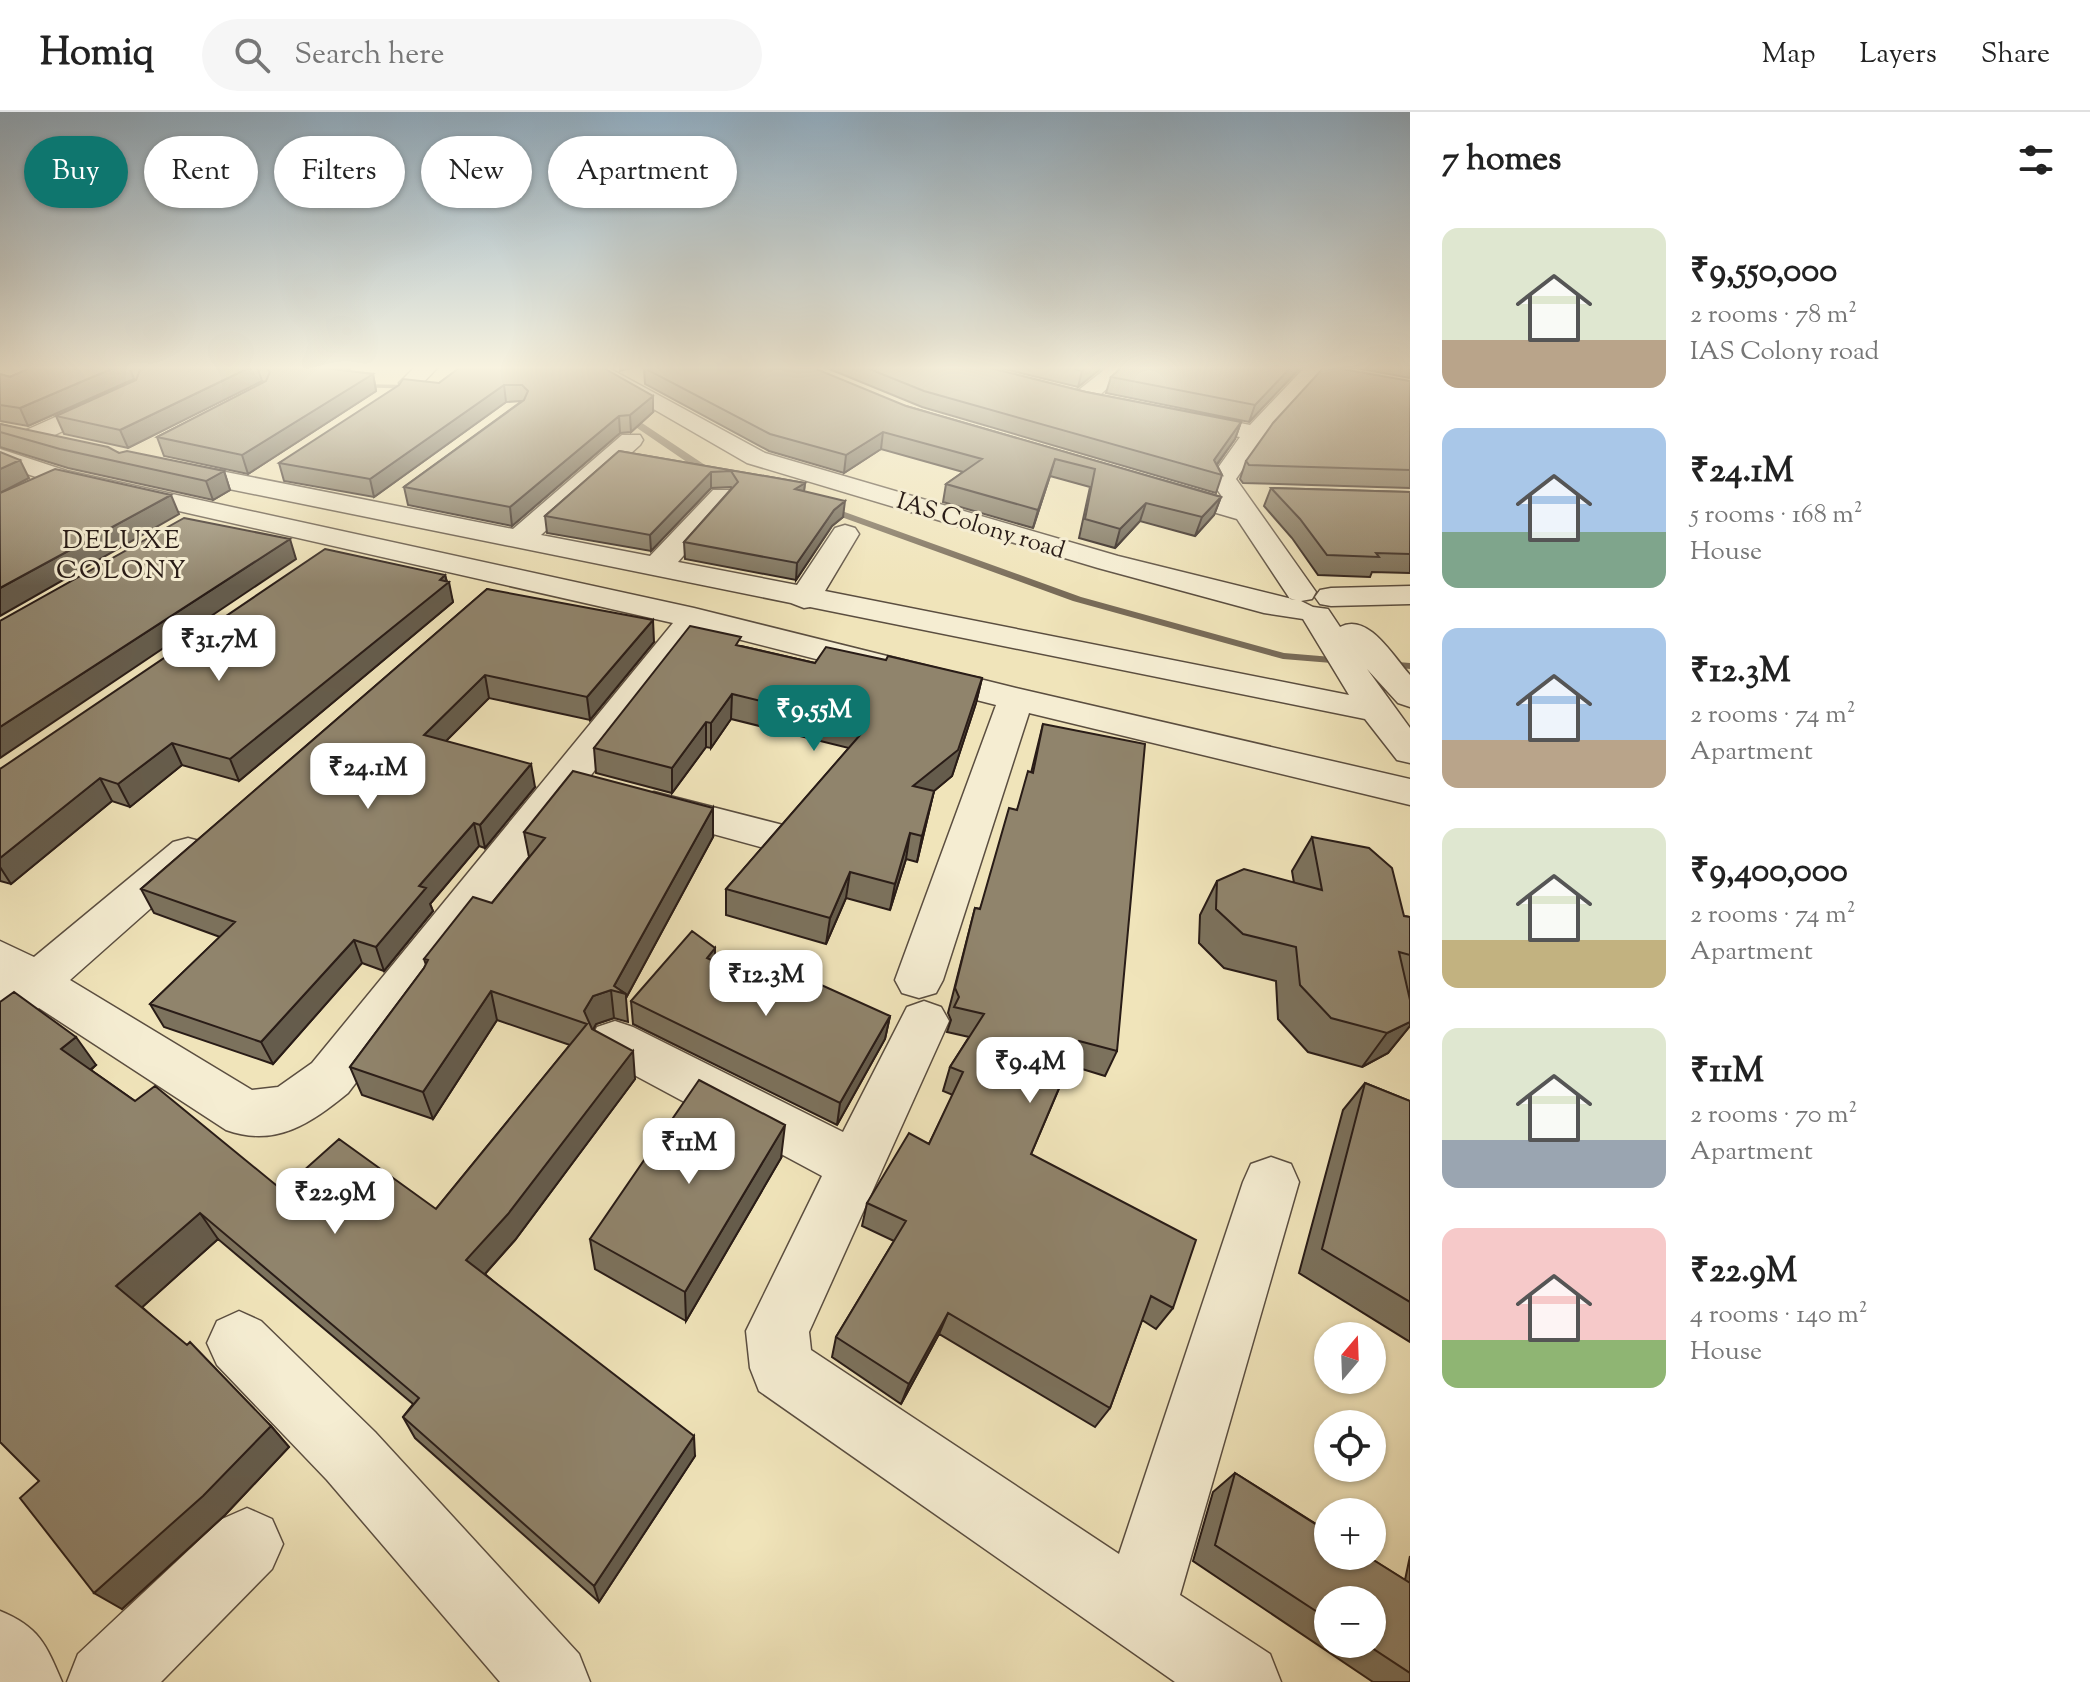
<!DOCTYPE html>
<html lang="en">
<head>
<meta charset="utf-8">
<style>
	body { margin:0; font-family:"Sorts Mill Goudy",serif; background:#f6f6f6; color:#222; height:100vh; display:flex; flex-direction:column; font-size:30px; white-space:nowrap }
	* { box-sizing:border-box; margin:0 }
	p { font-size:26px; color:#767676 }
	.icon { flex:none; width:44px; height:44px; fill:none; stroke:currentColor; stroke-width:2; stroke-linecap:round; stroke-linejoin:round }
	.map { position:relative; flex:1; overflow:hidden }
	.panel { display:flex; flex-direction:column; background:#fff; width:680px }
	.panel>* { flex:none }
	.hud { position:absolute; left:24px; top:24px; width:760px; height:72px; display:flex; gap:16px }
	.needle { width:52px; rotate:19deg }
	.buttons { position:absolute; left:1314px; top:1210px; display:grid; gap:16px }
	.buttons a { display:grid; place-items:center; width:72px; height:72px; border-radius:50%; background:#fff; box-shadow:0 2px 6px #0004; font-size:40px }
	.price { position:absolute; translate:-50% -68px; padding:0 18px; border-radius:16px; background:#fff; color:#222; font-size:26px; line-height:52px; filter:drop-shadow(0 2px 4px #0008) }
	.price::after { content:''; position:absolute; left:50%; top:48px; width:24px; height:18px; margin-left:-12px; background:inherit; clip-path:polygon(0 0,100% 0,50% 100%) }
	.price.active { background:#0f766e; color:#fff }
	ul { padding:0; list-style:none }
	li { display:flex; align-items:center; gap:24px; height:200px; padding:0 32px }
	li span { display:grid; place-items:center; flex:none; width:224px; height:160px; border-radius:16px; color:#555 }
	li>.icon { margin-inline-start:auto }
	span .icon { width:96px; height:96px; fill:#fffc; stroke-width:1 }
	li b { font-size:34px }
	h2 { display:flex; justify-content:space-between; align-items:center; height:96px; padding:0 32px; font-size:34px }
	.tag { padding:0 28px; border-radius:36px; background:#fff; box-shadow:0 2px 6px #0004; font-size:28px; line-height:72px }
	.tag.active { background:#0f766e; color:#fff }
	header { display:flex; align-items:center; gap:48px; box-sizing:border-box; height:112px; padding:0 40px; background:#fff; border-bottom:2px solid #e0e0e0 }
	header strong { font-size:38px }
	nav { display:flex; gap:44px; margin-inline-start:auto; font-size:28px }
	.search { width:560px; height:72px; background:#f6f6f6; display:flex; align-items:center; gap:20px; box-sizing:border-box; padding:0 28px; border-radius:44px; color:#767676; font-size:30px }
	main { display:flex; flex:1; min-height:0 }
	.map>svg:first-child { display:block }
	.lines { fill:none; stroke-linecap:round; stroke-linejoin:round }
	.stream { fill:#786b58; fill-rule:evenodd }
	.minor-casing { stroke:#5b4e40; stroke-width:3 }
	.minor { fill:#f5edd2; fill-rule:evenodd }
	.wall { fill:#7c725d; stroke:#291c17; stroke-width:2; fill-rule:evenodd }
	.shaded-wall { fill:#655c4c; stroke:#291c17; stroke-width:2 }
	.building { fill:#90846c; stroke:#291c17; stroke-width:2 }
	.labels { text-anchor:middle; stroke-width:6; stroke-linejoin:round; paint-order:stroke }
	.far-street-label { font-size:24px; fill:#291c17; stroke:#f5edd2 }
	.far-neighbourhood-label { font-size:26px; letter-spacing:2px; fill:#291c17; stroke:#f5edd2 }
</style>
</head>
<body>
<header>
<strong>Homiq</strong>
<div class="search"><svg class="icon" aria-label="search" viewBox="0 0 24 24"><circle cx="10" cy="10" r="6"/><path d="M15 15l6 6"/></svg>Search here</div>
<nav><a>Map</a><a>Layers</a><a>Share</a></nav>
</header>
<main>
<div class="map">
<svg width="1410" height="1570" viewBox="0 0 1410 1570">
	<rect width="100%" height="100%" fill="#f0e4ba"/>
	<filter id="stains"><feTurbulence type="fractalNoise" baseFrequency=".0025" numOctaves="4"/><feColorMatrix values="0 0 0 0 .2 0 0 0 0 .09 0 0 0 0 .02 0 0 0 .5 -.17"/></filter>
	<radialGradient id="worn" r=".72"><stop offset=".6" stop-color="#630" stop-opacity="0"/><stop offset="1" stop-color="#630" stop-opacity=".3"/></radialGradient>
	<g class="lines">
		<path class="stream" d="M 356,272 L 415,273 L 419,275 L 415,277 L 354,275 Z
			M 621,301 L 627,301 L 714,359 L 710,361 L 697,357 L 621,305 Z
			M 822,394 L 828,394 L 1081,485 L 1284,541 L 1344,546 L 1349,549 L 1344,552 L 1283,547 L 1073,489 L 822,398 Z
			M 1385,549 L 1410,551 L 1410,557 L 1381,554 L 1380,552 Z"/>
		<defs>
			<path id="minor" d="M 416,254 L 439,254 L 418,276 L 402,276 L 399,271 Z
				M 579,254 L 605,254 L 765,341 L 1118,444 L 1296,488 L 1290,487 L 1237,407 L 1151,382 L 1147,376 L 1151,370 L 1160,368 L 1223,386 L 1210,367 L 1240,325 L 1171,311 L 1167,306 L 1171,301 L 1179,299 L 1250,313 L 1306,254 L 1328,254 L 1264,326 L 1236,367 L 1316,480 L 1312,487 L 1301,489 L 1313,495 L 1328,497 L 1340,515 C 1368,500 1393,544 1410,563 L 1410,595 L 1398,591 L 1367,557 L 1410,616 L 1410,651 L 1397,648 L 1365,607 L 810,495 L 804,496 L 791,491 L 170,365 L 161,362 L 157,357 L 161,352 L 170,349 L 513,417 L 622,323 L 640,323 L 643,328 L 640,333 L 541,423 L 650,444 L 713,378 L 731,378 L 735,384 L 678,450 L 797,473 L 835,416 L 845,413 L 855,416 L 859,422 L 825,479 L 1349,583 L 1303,507 L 1264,501 L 1098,456 L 747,351 Z
				M 1109,254 L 1132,254 L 1091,291 L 1075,291 L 1072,286 L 1075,281 Z
				M 114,279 L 122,281 L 125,286 L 122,291 L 42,329 L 24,329 L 21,324 L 24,319 Z
				M 0,337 L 67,359 L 694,496 L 1016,576 L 1410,667 L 1410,693 L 1029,601 L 943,868 L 936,881 L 919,886 L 902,881 L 895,868 L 996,593 L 702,518 L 348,981 C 311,1011 276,1036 226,1018 L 39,896 L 17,915 L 0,920 L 0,829 L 34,845 L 173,730 L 188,726 L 203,730 L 209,740 L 203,750 L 70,868 L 252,978 L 278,975 L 312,951 L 673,511 L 51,370 L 0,353 Z
				M 1410,474 L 1410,492 L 1331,494 L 1320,492 L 1315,485 L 1320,478 L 1331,476 Z
				M 654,680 L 783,713 L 789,723 L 783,733 L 768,737 L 640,702 L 634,693 L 640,684 Z
				M 924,889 L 941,895 L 949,909 L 809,1220 L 811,1238 L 1119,1442 L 1243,1070 L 1251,1052 L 1271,1045 L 1291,1052 L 1299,1070 L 1180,1483 L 1270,1542 L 1281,1570 L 1175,1570 L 759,1279 L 750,1256 L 746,1219 L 822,1064 L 597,943 L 590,929 L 597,915 L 615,909 L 633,915 L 843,1020 L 907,895 Z
				M 239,1199 L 261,1209 L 375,1320 L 579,1542 L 590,1570 L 500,1570 L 327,1368 L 217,1253 L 207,1231 L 217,1209 Z
				M 247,1396 L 272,1407 L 283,1432 L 272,1457 L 161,1570 L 67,1570 L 78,1542 L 222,1407 Z
				M 0,1499 C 39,1515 46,1532 62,1570 L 0,1570 Z"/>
		</defs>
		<use href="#minor" class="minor-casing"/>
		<use href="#minor" class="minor"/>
	</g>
	<path class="wall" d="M 35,254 L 353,254 L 347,259 L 373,262 L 376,279 L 248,362 L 164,344 L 157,325 L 265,270 L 262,269 L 128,336 L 64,322 L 56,304 L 136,268 L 134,267 L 28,314 L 0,309 L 0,262 L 10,265 Z
		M 462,254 L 653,300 L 631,320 L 620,321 L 512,414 L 408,393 L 404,375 L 522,289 L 506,290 L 374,385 L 284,369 L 279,351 L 439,271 Z
		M 822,254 L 982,254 L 1086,280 L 1241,310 L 1235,327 L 1217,353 L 1222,363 L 1216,381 L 922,295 Z
		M 992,254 L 1104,254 L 1078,275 Z
		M 1302,254 L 1249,310 L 1106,281 L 1111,265 Z
		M 1346,254 L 1410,254 L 1410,266 Z
		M 644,256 L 906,294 L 1221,385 L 1214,403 L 1195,424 L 1140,409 L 1115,436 L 1079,426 L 1090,375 L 1050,364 L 1033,416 L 943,390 L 946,372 L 963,360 L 881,337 L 844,361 L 769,339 L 645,272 Z
		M 1410,269 L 1410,376 L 1243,371 L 1240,367 L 1246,349 Z
		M 0,312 L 119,341 L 224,359 L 230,378 L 213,388 L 68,356 L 0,335 Z
		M 619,339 L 805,371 L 804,379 L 843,405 L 832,414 L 796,468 L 685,447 L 684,430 L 732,376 L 731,375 L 711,376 L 651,439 L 547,421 L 545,404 Z
		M 1271,376 L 1410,380 L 1410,461 L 1372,460 L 1370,465 L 1318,463 L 1292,426 L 1264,394 Z
		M 445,463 L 453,490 L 239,669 L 182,653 L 130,695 L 112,689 L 11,772 L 0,769 L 0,657 Z
		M 487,477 L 654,530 L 590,608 L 489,586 L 446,629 L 535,675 L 485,736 L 479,734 L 430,792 L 433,799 L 384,859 L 362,851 L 273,952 L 164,915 L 150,892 L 220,825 L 154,801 L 141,777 Z
		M 741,534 L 815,551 L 886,548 L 982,566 L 976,591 L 952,664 L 934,679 L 917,750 L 906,747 L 890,798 L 846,786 L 826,832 L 726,803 L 726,777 L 849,636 L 731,607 L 711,636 L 706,635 L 672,681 L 596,661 L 594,636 Z
		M 1043,612 L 1117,939 L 1105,964 L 1069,953 L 1031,1042 L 1173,1196 L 1156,1217 L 1142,1208 L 1110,1296 L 1095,1315 L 939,1222 L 901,1292 L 832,1245 L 836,1225 L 894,1129 L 862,1114 L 867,1091 L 929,1032 L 953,983 L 943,979 L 950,955 L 969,925 L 947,920 L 951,908 L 948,901 L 975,796 L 980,797 L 1031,661 Z
		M 524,720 L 713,725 L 626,886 L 628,910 L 614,906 L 596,912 L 593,918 L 635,967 L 515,1128 L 485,1162 L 695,1344 L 599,1490 L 415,1326 L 403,1305 L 413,1292 L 218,1127 L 142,1195 L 271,1314 L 289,1335 L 225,1403 L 122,1497 L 39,1369 L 0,890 L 96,953 L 91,958 L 135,989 L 282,1078 L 436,1097 L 570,933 L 497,908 L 433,1007 L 362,983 L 350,955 L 424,856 L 426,853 L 424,847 L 492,791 L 529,745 Z
		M 1312,725 L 1404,804 L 1410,805 L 1410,883 L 1409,883 L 1410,888 L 1410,914 L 1388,941 L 1362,955 L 1308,940 L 1278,907 L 1276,869 L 1224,856 L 1199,831 L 1200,803 L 1217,769 L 1294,771 L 1292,759 Z
		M 715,849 L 784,880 L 890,904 L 885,927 L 837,1013 L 633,912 L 631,889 Z
		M 1365,971 L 1410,989 L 1410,1230 L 1299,1161 L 1343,998 Z
		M 781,1046 L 686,1209 L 595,1157 L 590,1127 Z
		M 1235,1361 L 1405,1468 L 1410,1444 L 1410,1570 L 1373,1570 L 1193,1449 L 1213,1380 ZM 1328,1488 L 1372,1532 L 1328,1532 Z"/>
	<path class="shaded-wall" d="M 118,254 L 129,254 L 134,267 L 28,314 L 20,296 Z
		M 253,254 L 257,254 L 262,269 L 128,336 L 120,318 Z
		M 325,254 L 353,254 L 327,273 L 323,256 Z
		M 620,254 L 638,254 L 620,259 Z
		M 1088,254 L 1104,254 L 1078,275 L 1082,259 Z
		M 1292,254 L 1302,254 L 1249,310 L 1255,293 Z
		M 373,262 L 376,279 L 248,362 L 242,343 Z
		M 504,273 L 506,290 L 374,385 L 370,367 Z
		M 653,284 L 653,300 L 631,320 L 630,303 Z
		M 619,304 L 620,321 L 512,414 L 510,395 Z
		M 1241,310 L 1235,327 L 1211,360 L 1214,348 Z
		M 883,320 L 881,337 L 844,361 L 846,343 Z
		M 1055,347 L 1050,364 L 1033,416 L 1038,398 Z
		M 20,348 L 29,366 L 0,381 L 0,357 Z
		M 224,359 L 230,378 L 213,388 L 206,369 Z
		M 711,360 L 711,376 L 651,439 L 650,423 Z
		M 805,371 L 803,387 L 795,377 Z
		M 171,383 L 179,402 L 0,504 L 0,476 Z
		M 1221,385 L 1214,403 L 1195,424 L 1202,405 Z
		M 845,389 L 843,405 L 832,414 L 796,468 L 797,451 L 834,398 Z
		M 1146,391 L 1140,409 L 1115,436 L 1120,417 Z
		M 290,427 L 296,447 L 0,646 L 0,615 Z
		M 445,463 L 447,471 L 449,470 L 453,490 L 239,669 L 230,647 Z
		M 653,508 L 654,530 L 590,608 L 587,585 Z
		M 485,563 L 489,586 L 429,646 L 424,623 Z
		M 982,566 L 976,591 L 952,664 L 934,679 L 917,750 L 922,724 L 913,674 Z
		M 732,582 L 731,607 L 711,636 L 711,611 Z
		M 706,610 L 706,635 L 672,681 L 672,656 Z
		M 172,631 L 182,653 L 130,695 L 118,672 Z
		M 531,652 L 535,675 L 485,736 L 480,713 Z
		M 100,666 L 112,689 L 11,772 L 0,755 L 0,746 Z
		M 713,696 L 713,725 L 626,886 L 626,882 L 614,874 Z
		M 474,711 L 479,734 L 430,792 L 433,799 L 384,859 L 376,835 L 419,774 Z
		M 910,721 L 906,747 L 890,798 L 895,772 Z
		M 850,760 L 846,786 L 826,832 L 830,806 Z
		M 354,828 L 362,851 L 273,952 L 261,930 Z
		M 715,836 L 715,860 L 707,846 Z
		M 611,878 L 614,906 L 596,912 L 589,925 L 584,899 L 593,884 Z
		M 491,879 L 497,908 L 433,1007 L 423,980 Z
		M 890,904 L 885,927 L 837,1013 L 840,991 Z
		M 1410,910 L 1410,914 L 1388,941 L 1362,955 L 1387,921 Z
		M 76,925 L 96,953 L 81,965 L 61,937 Z
		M 633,939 L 635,967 L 515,1128 L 475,1173 L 466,1148 Z
		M 785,1013 L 781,1046 L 686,1209 L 685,1180 Z
		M 200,1101 L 218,1127 L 139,1198 L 116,1174 Z
		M 948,1201 L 939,1222 L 901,1292 L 909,1272 Z
		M 271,1314 L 289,1335 L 225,1403 L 122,1497 L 94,1481 Z
		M 694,1324 L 695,1344 L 599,1490 L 594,1474 Z"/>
	<path class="building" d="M 35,254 L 118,254 L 20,296 L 0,293 L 0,262 L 10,265 Z
		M 137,254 L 253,254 L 120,318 L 56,304 L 136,268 L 140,258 Z
		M 265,254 L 325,254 L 323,256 L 373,262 L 242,343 L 157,325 L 266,269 L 270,260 Z
		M 462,254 L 600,254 L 653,284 L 630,303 L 619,304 L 510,395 L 404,375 L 524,288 L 528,279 L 522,273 L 504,273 L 370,367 L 279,351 L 399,273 L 403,267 L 439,271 Z
		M 650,254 L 809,254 L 906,294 L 1221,385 L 1202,405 L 1146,391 L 1120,417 L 1085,407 L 1095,357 L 1055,347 L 1038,398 L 946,372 L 982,347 L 883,320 L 846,343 L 770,322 L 644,256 Z
		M 862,254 L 982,254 L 1086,280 L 1241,310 L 1214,348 L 1222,363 L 924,279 Z
		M 1063,254 L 1088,254 L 1082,259 Z
		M 1123,254 L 1292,254 L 1255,293 L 1111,265 Z
		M 1325,254 L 1410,269 L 1410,358 L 1249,353 L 1246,349 L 1273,311 Z
		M 0,312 L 108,335 L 119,341 L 127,339 L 224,359 L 206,369 L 60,337 L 0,320 Z
		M 619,339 L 805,371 L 795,377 L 845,389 L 834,398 L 797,451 L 684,430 L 738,370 L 731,359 L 711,360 L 650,423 L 545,404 Z
		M 0,340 L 20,348 L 0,357 Z
		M 55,357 L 171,383 L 0,476 L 0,381 Z
		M 1271,376 L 1410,380 L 1410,442 L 1376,441 L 1379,445 L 1327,443 L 1300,407 Z
		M 184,406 L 290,427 L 0,615 L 0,509 Z
		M 325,437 L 445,463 L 440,468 L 449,470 L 230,647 L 172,631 L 118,672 L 100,666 L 0,746 L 0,657 Z
		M 487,477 L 653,508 L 587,585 L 485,563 L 424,623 L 531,652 L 480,713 L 474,711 L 419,774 L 426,776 L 376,835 L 354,828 L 261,930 L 150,892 L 235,810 L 141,777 Z
		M 690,514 L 741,525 L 736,533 L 815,551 L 826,535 L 886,548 L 888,544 L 982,566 L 958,638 L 913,674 L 934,679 L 922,724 L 910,721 L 895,772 L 850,760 L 830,806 L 726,777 L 867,615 L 732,582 L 711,611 L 706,610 L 672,656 L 594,636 Z
		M 1043,612 L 1145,632 L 1117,939 L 1079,929 L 1031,1042 L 1196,1128 L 1173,1196 L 1151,1184 L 1110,1296 L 948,1201 L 909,1272 L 836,1225 L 906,1109 L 867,1091 L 909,1021 L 929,1032 L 963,960 L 950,955 L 984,902 L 954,895 L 959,885 L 955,876 L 975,796 L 980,797 L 1009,696 L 1017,698 L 1028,659 L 1033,661 Z
		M 573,659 L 713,696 L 614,874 L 626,882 L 611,878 L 593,884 L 584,899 L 592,917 L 633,939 L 508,1102 L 466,1148 L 694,1324 L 594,1474 L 403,1305 L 419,1286 L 200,1101 L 116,1174 L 187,1233 L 190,1230 L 271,1314 L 203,1384 L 94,1481 L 20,1386 L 39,1369 L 0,1330 L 0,890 L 14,880 L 76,925 L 61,937 L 135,989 L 155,974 L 282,1078 L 339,1027 L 436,1097 L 587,912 L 491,879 L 423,980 L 350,955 L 424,856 L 428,848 L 424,847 L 473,785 L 492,791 L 545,726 L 524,720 Z
		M 1312,725 L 1369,736 L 1392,756 L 1404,804 L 1410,805 L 1410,843 L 1399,840 L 1410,888 L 1410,910 L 1387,921 L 1331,906 L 1300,873 L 1296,835 L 1243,822 L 1216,797 L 1217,769 L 1244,757 L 1322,778 Z
		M 692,819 L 715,836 L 707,846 L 784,880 L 797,862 L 890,904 L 840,991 L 631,889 Z
		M 699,968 L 785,1013 L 685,1180 L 590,1127 Z
		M 1365,971 L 1410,989 L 1410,1190 L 1322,1137 Z
		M 1235,1361 L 1328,1420 L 1328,1444 L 1367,1444 L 1410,1471 L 1410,1561 L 1366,1532 L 1372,1532 L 1372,1488 L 1328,1488 L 1328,1507 L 1215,1433 Z"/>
	<linearGradient id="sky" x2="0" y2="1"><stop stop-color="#90acc0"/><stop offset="0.54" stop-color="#f8f3e0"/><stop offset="1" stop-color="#f8f3e0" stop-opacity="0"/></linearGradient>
	<rect width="1410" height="474" fill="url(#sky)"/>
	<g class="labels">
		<g class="far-street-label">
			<text transform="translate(981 413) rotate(17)" y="8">IAS Colony road</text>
		</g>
		<g class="far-neighbourhood-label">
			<text x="122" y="436">DELUXE<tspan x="122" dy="30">COLONY</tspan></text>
		</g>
	</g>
	<rect width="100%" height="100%" filter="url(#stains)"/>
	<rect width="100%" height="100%" fill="url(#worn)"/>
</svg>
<div class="buttons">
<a><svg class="needle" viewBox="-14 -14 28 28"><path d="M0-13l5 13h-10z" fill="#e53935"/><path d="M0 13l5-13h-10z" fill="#767676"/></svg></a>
<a><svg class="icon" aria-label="locate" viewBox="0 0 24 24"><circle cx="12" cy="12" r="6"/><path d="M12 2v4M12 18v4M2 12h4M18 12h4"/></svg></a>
<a>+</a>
<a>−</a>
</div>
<b class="price" style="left:219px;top:571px">₹31.7M</b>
<b class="price active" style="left:814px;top:641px">₹9.55M</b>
<b class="price" style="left:368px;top:699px">₹24.1M</b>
<b class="price" style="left:766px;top:906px">₹12.3M</b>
<b class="price" style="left:1030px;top:993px">₹9.4M</b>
<b class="price" style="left:689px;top:1074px">₹11M</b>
<b class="price" style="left:335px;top:1124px">₹22.9M</b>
<div class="hud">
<a class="tag active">Buy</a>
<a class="tag">Rent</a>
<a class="tag">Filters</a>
<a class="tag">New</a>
<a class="tag">Apartment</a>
</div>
</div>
<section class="panel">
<h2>7 homes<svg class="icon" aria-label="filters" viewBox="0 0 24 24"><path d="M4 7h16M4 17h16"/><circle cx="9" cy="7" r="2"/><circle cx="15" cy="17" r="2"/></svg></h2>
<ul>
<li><span style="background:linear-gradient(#dfe7d0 70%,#b9a48a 0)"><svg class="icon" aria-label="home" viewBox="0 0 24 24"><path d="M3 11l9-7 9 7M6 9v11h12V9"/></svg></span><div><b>₹9,550,000</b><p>2 rooms · 78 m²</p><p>IAS Colony road</p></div></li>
<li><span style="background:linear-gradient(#a9c7e8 65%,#7fa58c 0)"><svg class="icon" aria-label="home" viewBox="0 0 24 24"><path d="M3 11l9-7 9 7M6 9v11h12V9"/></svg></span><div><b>₹24.1M</b><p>5 rooms · 168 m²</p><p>House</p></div></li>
<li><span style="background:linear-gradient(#a9c7e8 70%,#b9a48a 0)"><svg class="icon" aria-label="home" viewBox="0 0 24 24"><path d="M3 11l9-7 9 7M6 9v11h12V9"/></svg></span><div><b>₹12.3M</b><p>2 rooms · 74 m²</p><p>Apartment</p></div></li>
<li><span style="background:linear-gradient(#dfe7d0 70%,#c2b280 0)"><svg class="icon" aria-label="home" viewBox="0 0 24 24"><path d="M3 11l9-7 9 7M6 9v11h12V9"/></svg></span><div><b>₹9,400,000</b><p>2 rooms · 74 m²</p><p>Apartment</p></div></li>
<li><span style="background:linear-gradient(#dfe7d0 70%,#9aa5b1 0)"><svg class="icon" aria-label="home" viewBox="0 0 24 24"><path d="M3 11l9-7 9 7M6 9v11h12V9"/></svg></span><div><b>₹11M</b><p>2 rooms · 70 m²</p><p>Apartment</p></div></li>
<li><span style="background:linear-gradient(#f6c9c9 70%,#8fb573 0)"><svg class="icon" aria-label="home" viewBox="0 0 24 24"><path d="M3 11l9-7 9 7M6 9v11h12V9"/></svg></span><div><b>₹22.9M</b><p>4 rooms · 140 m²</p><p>House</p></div></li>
</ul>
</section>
</main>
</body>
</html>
